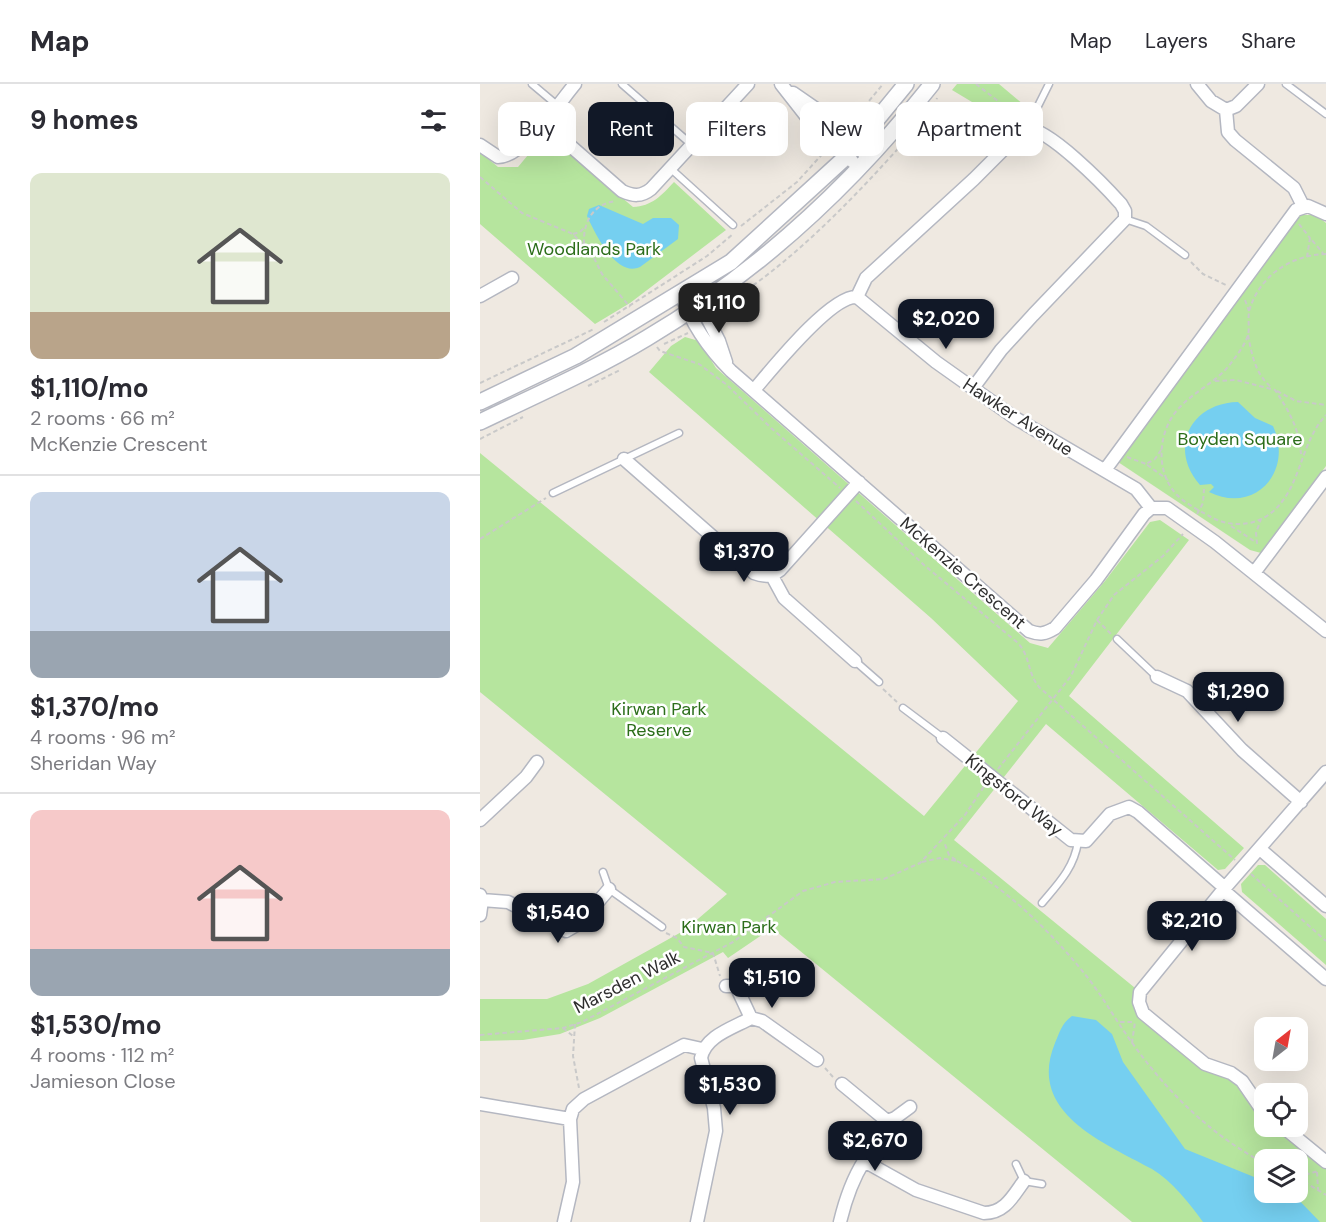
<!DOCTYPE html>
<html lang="en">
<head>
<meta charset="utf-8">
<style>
	body { margin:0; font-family:"DM Sans",sans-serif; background:#f7f7f7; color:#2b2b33; height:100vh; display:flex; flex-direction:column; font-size:22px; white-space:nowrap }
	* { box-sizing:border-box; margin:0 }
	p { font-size:20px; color:#7c7c81 }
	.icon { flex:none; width:33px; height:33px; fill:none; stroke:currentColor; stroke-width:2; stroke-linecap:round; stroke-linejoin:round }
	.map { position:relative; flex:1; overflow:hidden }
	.side { display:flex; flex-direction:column; background:#fff; width:480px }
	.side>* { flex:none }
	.guide { position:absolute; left:18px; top:18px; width:570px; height:54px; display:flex; gap:12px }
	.needle { width:39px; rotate:31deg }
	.tools { position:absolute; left:774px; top:933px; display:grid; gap:12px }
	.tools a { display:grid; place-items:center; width:54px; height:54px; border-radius:12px; background:#fff; box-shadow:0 6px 24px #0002; font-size:30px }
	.price { position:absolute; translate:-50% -51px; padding:0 14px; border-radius:12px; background:#111827; color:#fff; font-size:20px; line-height:39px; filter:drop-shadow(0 2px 3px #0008) }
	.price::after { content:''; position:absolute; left:50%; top:36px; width:18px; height:14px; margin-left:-9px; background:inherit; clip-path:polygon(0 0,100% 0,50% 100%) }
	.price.on { background:#222; color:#fff }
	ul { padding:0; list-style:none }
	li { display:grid; align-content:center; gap:12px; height:318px; padding:0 30px }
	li+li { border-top:2px solid #e1e1e2 }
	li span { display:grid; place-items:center; height:186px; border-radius:12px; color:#555 }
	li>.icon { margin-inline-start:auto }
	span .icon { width:108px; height:108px; fill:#fffc; stroke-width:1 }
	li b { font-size:26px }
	h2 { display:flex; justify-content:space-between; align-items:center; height:72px; padding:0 30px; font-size:26px }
	.chip { padding:0 21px; border-radius:12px; background:#fff; box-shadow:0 6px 24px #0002; font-size:21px; line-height:54px }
	.chip.on { background:#111827; color:#fff }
	header { display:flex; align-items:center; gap:36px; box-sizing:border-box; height:84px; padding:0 30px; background:#fff; border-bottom:2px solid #e1e1e2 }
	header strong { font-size:28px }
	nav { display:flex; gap:33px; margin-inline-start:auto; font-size:21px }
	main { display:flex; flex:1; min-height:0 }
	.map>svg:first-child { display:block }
	.green { fill:#b6e59e; fill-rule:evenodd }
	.water { fill:#75cff0 }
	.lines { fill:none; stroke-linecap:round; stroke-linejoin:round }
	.service-casing { stroke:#b4b7c1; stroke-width:9 }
	.minor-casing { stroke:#b4b7c1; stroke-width:15 }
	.tertiary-casing { stroke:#b4b7c1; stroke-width:18 }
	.path { stroke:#c9c9c9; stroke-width:2; stroke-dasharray:4.5 3; stroke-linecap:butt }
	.service { stroke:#fff; stroke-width:6 }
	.minor { stroke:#fff; stroke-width:12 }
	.tertiary { stroke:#fff; stroke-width:15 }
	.labels { text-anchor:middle; stroke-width:5; stroke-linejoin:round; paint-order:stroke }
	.park-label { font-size:18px; fill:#2c6e1b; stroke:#fff }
	.street-label { font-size:18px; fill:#2e2e2e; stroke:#fff }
</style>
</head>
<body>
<header>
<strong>Map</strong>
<nav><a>Map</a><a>Layers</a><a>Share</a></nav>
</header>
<main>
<section class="side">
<h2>9 homes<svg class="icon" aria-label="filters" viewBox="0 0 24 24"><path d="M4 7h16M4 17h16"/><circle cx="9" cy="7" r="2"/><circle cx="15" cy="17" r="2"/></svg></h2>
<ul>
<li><span style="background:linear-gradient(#dfe7d0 75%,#b9a48a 0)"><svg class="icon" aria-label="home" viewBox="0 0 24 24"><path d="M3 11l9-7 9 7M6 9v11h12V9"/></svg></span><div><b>$1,110/mo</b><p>2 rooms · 66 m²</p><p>McKenzie Crescent</p></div></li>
<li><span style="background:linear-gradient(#c9d6e8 75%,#9aa5b1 0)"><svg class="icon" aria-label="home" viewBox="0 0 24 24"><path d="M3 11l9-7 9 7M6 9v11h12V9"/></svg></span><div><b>$1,370/mo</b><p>4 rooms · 96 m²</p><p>Sheridan Way</p></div></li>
<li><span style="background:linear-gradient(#f6c9c9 75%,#9aa5b1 0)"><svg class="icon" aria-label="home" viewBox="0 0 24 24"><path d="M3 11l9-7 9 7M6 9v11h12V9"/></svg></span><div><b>$1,530/mo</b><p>4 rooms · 112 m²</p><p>Jamieson Close</p></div></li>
</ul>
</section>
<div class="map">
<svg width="846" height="1138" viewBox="0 0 846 1138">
	<rect width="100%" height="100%" fill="#efe9e1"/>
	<path class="green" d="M 477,0 L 519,0 L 544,21 L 527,39 L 472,6 Z
		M 63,53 L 70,53 L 153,123 C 172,122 181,112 194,98 L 246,146 L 150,219 L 115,240 L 0,140 L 0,68 L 18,83 L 38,83 Z
		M 820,131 L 836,131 L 846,139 L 846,382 L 781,469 L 770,466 L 638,378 Z
		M 205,253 L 219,257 L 236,284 L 550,559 L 568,564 L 625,497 L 670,438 L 680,436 L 709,456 L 589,612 L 764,764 L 745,785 L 738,786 L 566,640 L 474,756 L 660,908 L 659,918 L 725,980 L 751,989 L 784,1029 L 784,1042 L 802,1043 L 846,1078 L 846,1138 L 652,1138 L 292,844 L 248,874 L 243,868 L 120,934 L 80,950 L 43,956 L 0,957 L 0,915 L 67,915 L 108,900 L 205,846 L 247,810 L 0,608 L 0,369 L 444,732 L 538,617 L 451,534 L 169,288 L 191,262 ZM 784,1076 L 818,1076 L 818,1108 L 784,1108 Z
		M 778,781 L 785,781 L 846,835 L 846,881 L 762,808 L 761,800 Z"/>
	<path class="water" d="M 119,121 L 163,140 L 173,134 L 191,134 L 199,141 L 198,155 L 160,183 C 136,194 115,149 107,132 L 109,125 Z
		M 758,318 L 775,334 L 793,342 C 814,387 775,431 729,408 L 734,403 L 731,400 L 720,401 C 688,365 710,319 758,318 Z
		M 592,932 L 616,936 L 632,950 L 643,978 L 705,1065 L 784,1097 L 784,1108 L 812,1109 L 840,1138 L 723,1138 C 710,1120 692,1097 672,1085 C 625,1059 546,1029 575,959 C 580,948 581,940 592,932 Z"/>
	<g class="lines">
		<defs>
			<path id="service" d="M 52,0 L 77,21
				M 142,0 L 212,61
				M 806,0 L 846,30
				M 551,44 L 552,34 L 569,0
				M 190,84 L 253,141
				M 645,135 L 666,142 L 705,171
				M 73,409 L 199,349
				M 637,555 L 677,593
				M 375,577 L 399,598
				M 423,624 L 463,654
				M 123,788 L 129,805 L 182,843
				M 562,819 C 578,800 594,784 598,758
				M 536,1080 L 544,1097 L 562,1100"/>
			<path id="minor" d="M 301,0 L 330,37 L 373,78
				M 717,0 L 731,17 L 746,26 L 756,22 L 778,0
				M 313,9 L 339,27 L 389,74
				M 746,26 L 748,48 L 755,56 L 814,104 L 823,122
				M 69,35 L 78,51 L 142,107 C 153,112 161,113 171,105 L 268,0
				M 0,61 L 18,73 C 43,73 79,19 95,0
				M 211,202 L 239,257 L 246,278
				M 201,210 C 211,239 229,265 251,287 L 549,547 C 560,551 565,550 575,544 L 616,496 L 664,430 L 671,424 L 687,424 L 735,458 L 846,547
				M 0,212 L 32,194
				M 377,213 L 386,194 L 494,95 L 545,44 C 568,43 625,102 641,120 L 645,127 L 645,135 L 553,231 L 521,266 L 493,304
				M 274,306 C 292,285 351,211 377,213 L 456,278 L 535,334 L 656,405 L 671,424
				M 144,375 L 274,489 C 285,493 291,493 300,486 L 379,398
				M 625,386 L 816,126 L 828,122 L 846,130
				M 774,489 L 846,393
				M 292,492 L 304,514 L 375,577
				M 677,593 L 707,607 L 762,666 L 821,718
				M 463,654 L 591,756 L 606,757 L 630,730 L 649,723 L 658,728 L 745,804
				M 0,736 L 46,693 L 57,678
				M 780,765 L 846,822
				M 743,806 L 846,895
				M 0,811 L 2,816 L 0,831
				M 2,816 L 28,818 L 86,847 L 100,839 L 129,805
				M 246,902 L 256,902 L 271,934 L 282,937 L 337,976
				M 362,1000 L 407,1037 L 415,1034 L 430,1023
				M 0,1020 L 90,1035
				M 784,1029 L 762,997 L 751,989 L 725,980 L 663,929 L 659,918 L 660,908 L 743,806 L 846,688
				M 802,1042 L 846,1078
				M 384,1077 L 436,1106 L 504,1129 C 525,1129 533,1112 544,1097
				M 84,1138 L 93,1098 L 90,1035 L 93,1025 L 104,1015 L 204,961 L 222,965
				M 217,1138 L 236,1047 L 234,1024 L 221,974 C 225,952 253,944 271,934
				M 360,1138 C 365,1117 372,1096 384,1077 C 393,1063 404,1054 407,1037"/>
			<path id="tertiary" d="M 0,318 L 96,272 L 251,178 L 367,72 L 426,0
				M 0,338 C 56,311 114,286 167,254 C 277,189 373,100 452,0"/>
		</defs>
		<use href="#service" class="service-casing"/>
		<use href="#minor" class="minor-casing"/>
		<use href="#tertiary" class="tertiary-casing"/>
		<path class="path" d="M 496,0 L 536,31 L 544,33
			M 370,40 L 403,0
			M 0,93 L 42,129 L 93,150 L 113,172 L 122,190 L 150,223
			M 819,140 L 830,154
			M 261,142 L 317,98 L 346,66
			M 93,150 L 100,148 L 104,144
			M 104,160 C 103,139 112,120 136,117
			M 846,170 C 811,171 781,191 770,224 C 767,233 770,243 768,251 C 765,261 757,271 751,279 C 737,298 716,306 700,323 C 678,345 674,387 697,411 C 706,420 720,427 731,433 C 749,443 773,443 791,429 C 822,404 819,360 846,331
			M 827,173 L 830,154 L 843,169
			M 711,178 L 723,190 L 746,201
			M 765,216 L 769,227
			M 238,228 L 240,223 C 307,184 373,115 424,58 C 435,46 453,29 457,14
			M 124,238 L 227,172 L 253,150
			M 768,251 C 772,271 775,290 792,304
			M 184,260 L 208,249
			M 177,263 L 180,267 L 219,280 L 247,301 L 291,344 L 360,404
			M 735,297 L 756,296 L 795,306 C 809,327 819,344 821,370
			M 0,299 L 114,245
			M 108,302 L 140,286
			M 797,307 L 816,317 L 846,321
			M 0,355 L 43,333
			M 681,366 L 675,375 L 666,380 L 688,396
			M 647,373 L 666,380
			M 376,417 L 444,481 L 538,559 C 551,573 547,590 560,604 L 755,776
			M 717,430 L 723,419 L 724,405
			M 751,442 L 777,459 L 776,449 L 781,435
			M 0,455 L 66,414
			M 617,536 L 632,551
			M 403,605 L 417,618
			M 518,685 L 591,592 L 617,536 L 634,511 L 683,472 L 703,450
			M 477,777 C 526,804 569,846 604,889 C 622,911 636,937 653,960 C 688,1009 731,1051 784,1079
			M 442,778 L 460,774 L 477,777 L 469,771 L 464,758
			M 771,790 L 846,857
			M 186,849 L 197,854 L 204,863 L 233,869 L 240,892
			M 640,938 L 655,938
			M 95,940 L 93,972 L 99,1004
			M 83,944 L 93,952
			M 0,951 L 83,944 L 102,938 L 253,858 L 323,807 L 355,798 L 404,795 L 440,779 L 485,731 L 505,701
			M 652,959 L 655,938
			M 345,984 L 353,993
			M 837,1088 L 838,1105
			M 818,1093 L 838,1087
			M 818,1094 L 846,1111"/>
		<use href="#service" class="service"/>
		<use href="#minor" class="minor"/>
		<use href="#tertiary" class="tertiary"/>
	</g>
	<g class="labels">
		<g class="park-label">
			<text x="114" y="171">Woodlands Park</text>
			<text x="760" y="361">Boyden Square</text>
			<text x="179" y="631">Kirwan Park<tspan x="179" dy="21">Reserve</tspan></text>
			<text x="249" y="849">Kirwan Park</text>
		</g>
		<g class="street-label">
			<text transform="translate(538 333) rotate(33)" y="6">Hawker Avenue</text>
			<text transform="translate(483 489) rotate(41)" y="6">McKenzie Crescent</text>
			<text transform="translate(534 711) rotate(39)" y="6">Kingsford Way</text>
			<text transform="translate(147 898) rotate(-27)" y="6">Marsden Walk</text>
		</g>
	</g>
</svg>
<div class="tools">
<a><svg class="needle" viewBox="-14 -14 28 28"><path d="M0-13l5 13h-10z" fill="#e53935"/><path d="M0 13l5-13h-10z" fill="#7c7c81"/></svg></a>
<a><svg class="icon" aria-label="locate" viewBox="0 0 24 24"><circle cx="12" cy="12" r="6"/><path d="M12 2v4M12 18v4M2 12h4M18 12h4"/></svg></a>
<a><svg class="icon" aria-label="layers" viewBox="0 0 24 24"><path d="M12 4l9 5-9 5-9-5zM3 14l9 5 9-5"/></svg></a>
</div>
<b class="price on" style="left:239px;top:250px">$1,110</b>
<b class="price" style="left:466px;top:266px">$2,020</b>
<b class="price" style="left:264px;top:499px">$1,370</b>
<b class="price" style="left:758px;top:639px">$1,290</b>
<b class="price" style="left:78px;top:860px">$1,540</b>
<b class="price" style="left:712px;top:868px">$2,210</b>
<b class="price" style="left:292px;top:925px">$1,510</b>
<b class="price" style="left:250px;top:1032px">$1,530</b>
<b class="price" style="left:395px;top:1088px">$2,670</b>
<div class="guide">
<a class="chip">Buy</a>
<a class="chip on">Rent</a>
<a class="chip">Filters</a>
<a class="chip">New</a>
<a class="chip">Apartment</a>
</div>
</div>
</main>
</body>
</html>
